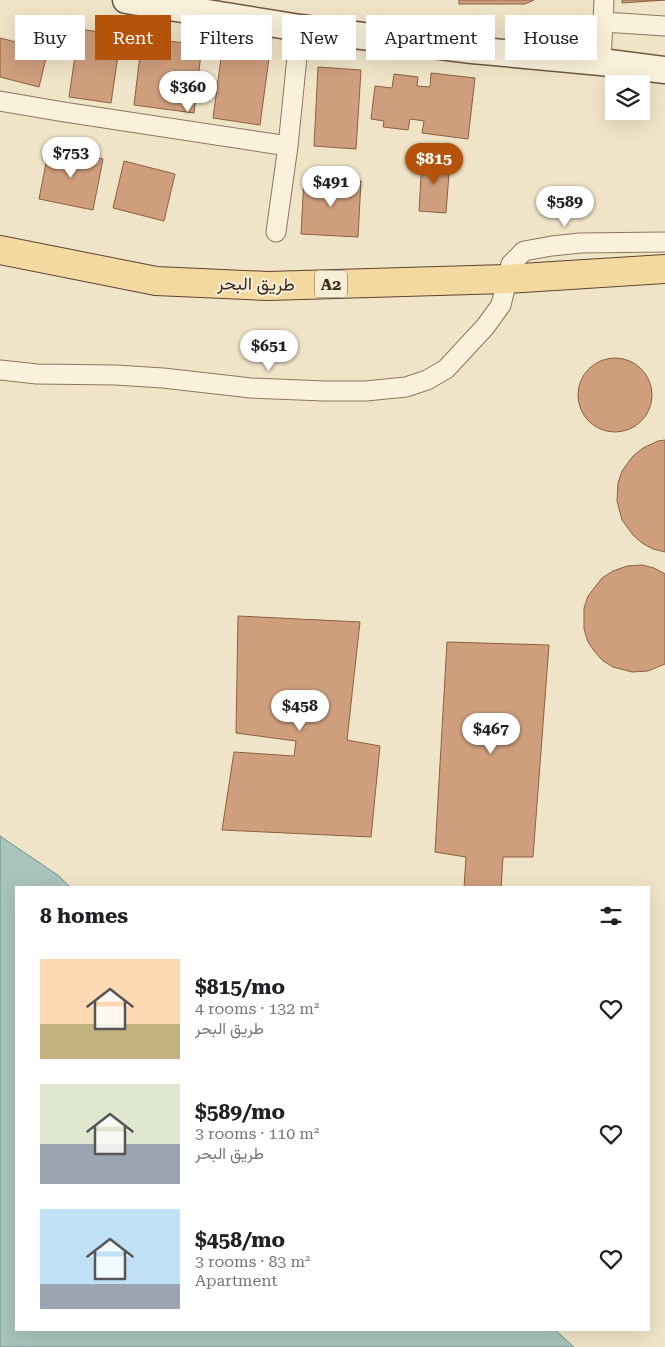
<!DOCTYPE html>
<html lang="en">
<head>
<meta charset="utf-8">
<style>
	body { margin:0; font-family:"Roboto Serif",Vazirmatn,serif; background:#f6f6f6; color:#202124; height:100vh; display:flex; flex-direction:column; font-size:19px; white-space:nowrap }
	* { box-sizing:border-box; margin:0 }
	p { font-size:16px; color:#757577 }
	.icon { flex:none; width:28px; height:28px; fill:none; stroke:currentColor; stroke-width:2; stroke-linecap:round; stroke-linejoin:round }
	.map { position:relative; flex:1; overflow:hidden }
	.sheet { position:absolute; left:15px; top:886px; width:635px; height:445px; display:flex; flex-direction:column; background:#fff; border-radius:0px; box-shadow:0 5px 20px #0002 }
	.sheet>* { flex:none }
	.guide { position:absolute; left:15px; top:15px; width:635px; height:45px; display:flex; gap:10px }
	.controls { position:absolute; left:605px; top:75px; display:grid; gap:10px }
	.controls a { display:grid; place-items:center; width:45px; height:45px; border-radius:0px; background:#fff; box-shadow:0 5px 20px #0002; font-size:25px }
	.price { position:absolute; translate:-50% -42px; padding:0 11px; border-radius:18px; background:#fff; color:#222; font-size:16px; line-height:32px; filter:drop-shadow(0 1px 2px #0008) }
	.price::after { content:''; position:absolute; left:50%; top:30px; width:15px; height:11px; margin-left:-8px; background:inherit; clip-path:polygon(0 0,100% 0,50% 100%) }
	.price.current { background:#b45309; color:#fff }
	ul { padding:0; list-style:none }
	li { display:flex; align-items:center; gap:15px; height:125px; padding:0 25px }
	li span { display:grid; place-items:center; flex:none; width:140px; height:100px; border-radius:0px; color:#555 }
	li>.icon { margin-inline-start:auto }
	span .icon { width:60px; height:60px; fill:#fffc; stroke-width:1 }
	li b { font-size:21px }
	h2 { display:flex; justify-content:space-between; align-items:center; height:60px; padding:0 25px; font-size:21px }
	.pill { padding:0 18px; border-radius:0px; background:#fff; box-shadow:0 5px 20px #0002; font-size:18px; line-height:45px }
	.pill.current { background:#b45309; color:#fff }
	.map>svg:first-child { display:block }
	.water { fill:#a9c4bc; stroke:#6f938a }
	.building { fill:#cf9f7d; stroke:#8d5f41 }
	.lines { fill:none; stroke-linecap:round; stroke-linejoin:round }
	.minor-casing { stroke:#8d765c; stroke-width:21 }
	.secondary-casing { stroke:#6f573f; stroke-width:29 }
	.primary-casing { stroke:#5b4430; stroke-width:30 }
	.minor { stroke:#faf1dc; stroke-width:19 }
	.secondary { stroke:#faf1dc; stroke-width:26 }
	.primary { stroke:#f3d9a0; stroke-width:28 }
	.labels { text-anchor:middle; stroke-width:4; stroke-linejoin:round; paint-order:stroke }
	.shield { fill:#f7eed8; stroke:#756857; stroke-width:1 }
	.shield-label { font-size:16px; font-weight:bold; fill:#3d2e20 }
	.street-label { font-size:18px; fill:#3d2e20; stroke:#f7eed8 }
</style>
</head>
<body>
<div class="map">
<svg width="665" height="1347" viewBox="0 0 665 1347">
	<rect width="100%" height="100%" fill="#f0e4c8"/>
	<path class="water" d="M 0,836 L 59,876 L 70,887 L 16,888 L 16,1330 L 555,1330 L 574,1347 L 0,1347 Z"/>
	<path class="building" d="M 459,0 L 534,0 L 525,4 L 459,4 Z
		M 622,0 L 665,0 L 622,3 Z
		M 79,29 L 121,35 L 111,103 L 69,97 Z
		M 0,38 L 48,50 L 39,87 L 0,77 Z
		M 142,38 L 202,45 L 194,113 L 134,105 Z
		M 222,51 L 269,58 L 260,125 L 213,118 Z
		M 318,67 L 361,70 L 356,149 L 314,146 Z
		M 431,73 L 475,78 L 468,139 L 422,133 L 424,121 L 410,119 L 408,130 L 383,127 L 384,121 L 371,119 L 375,86 L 392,88 L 394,74 L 418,77 L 417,86 L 430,87 Z
		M 49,148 L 103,159 L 93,210 L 39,199 Z
		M 422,158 L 450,160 L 446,213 L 419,211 Z
		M 124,161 L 175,174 L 164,221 L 113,208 Z
		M 304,178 L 361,181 L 358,237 L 301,234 Z
		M578 395a37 37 0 1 1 74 0a37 37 0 1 1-74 0Z
		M 665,440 L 665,552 L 653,549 L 642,543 L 633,535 L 622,520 L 617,501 L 618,483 L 622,471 L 633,456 L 643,448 L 658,441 Z
		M 642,565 L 654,568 L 665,574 L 665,664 L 648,671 L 632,672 L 613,667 L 602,660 L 595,652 L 588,642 L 584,629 L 584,608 L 588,596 L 602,578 L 613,571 L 627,566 Z
		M 238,616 L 360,622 L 347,740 L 380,746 L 371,837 L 222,830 L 234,752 L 294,756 L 296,741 L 236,733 Z
		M 447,642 L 549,645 L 533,857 L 503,857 L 501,888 L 464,888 L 466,857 L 435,852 Z"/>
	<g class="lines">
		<defs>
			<path id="minor" d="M 604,22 L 665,26
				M 601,62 L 604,0
				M 0,101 L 64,112 L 288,146 L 300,28
				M 276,232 L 288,146
				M 0,370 L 37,374 L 116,375 L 163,378 L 251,388 L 324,391 L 366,391 L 406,387 L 427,380 L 446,369 L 485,327 L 501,305 L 511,264 L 524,251 L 552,246 L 580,243 L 665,242"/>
			<path id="secondary" d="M 126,0 L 300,28 L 472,50 L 601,62 L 665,70"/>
			<path id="primary" d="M 0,250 L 156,281 L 268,286 L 506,279 L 665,269"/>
		</defs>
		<use href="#minor" class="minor-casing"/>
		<use href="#secondary" class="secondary-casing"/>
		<use href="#primary" class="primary-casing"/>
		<use href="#minor" class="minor"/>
		<use href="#secondary" class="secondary"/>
		<use href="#primary" class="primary"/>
	</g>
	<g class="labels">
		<rect class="shield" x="315" y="270.5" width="32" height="27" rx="4"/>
		<g class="shield-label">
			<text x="331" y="290">A2</text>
		</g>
		<g class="street-label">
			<text transform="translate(256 284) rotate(1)" y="6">طريق البحر</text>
		</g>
	</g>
</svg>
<div class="controls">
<a><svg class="icon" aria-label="layers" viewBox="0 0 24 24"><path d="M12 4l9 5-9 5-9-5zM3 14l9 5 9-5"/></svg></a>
</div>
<b class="price" style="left:188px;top:113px">$360</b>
<b class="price" style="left:71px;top:179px">$753</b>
<b class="price current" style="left:434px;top:185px">$815</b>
<b class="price" style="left:331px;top:208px">$491</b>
<b class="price" style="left:565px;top:228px">$589</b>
<b class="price" style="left:269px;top:372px">$651</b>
<b class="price" style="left:300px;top:732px">$458</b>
<b class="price" style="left:491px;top:755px">$467</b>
<div class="guide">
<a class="pill">Buy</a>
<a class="pill current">Rent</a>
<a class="pill">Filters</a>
<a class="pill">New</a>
<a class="pill">Apartment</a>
<a class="pill">House</a>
</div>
<section class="sheet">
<h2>8 homes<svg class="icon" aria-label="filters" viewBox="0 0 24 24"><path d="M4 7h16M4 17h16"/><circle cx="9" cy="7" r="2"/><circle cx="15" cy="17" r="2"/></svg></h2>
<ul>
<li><span style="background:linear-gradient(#ffd9b3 65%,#c2b280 0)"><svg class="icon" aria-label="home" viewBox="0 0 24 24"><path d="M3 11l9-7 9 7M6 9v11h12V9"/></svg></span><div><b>$815/mo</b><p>4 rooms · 132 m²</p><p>طريق البحر</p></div><svg class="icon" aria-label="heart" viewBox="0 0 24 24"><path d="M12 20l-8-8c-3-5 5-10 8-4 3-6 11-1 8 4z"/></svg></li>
<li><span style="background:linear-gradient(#dfe7d0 60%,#9aa5b1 0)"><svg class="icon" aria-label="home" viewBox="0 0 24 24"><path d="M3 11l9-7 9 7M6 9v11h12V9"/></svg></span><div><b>$589/mo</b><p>3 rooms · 110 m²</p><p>طريق البحر</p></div><svg class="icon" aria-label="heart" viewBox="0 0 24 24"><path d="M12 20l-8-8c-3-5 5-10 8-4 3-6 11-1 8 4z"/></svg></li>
<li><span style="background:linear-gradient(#bfe0f5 75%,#9aa5b1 0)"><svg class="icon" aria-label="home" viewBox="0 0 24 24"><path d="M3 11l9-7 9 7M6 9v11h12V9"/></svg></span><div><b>$458/mo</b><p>3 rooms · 83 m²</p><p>Apartment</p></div><svg class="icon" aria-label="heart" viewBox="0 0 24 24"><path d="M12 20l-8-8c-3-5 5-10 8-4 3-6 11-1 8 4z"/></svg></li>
</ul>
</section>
</div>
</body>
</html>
